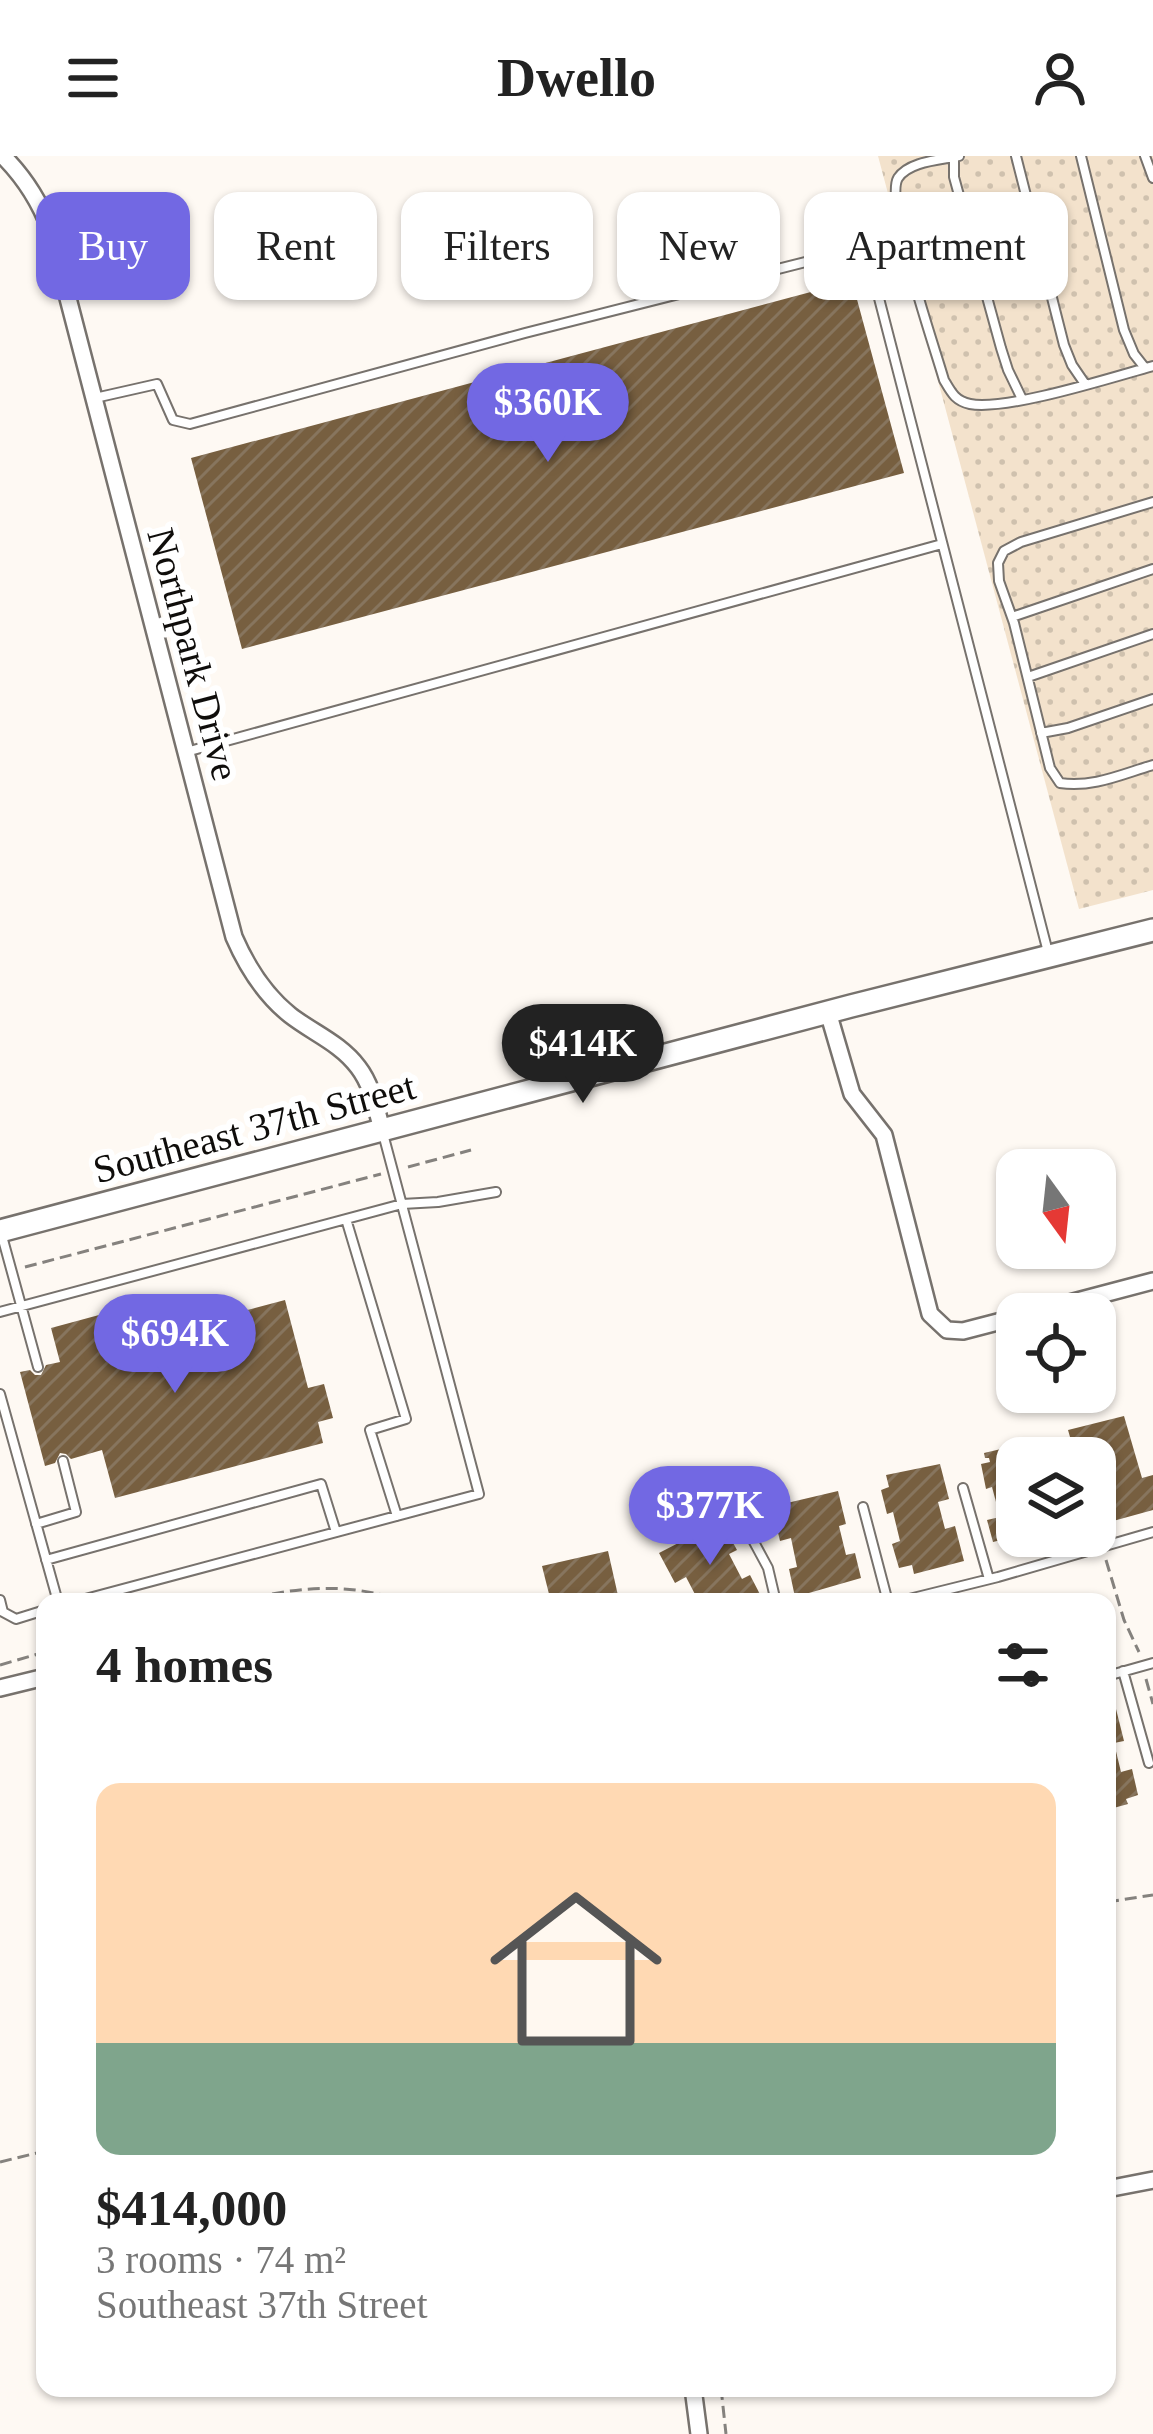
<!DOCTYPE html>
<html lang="en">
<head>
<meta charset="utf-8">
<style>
	body { margin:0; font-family:"Times New Roman",serif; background:#f6f6f6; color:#222; height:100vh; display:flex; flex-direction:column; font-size:45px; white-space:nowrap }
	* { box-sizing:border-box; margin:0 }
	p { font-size:39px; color:#767676 }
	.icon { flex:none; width:66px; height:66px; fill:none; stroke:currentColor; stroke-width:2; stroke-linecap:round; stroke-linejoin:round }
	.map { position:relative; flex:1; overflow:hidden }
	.panel { position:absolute; left:36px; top:1437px; width:1080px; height:804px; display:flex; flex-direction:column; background:#fff; border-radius:24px; box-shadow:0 3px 9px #0004 }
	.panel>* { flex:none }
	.guide { position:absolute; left:36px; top:36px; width:1083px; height:108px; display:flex; gap:24px }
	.needle { width:78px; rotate:165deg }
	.tools { position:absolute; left:996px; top:993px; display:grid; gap:24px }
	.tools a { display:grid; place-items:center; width:120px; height:120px; border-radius:24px; background:#fff; box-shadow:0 3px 9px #0004; font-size:60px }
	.price { position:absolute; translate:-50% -102px; padding:0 27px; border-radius:42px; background:#7268e3; color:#fff; font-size:39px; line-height:78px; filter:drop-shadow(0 3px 6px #0008) }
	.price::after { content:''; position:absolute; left:50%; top:72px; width:36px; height:27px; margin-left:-18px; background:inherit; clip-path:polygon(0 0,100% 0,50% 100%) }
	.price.current { background:#222; color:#fff }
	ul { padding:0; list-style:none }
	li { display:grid; align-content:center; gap:24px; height:636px; padding:0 60px }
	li+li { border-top:3px solid #e0e0e0 }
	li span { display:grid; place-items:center; height:372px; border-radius:24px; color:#555 }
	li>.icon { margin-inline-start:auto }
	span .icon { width:216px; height:216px; fill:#fffc; stroke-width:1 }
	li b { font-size:51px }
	h2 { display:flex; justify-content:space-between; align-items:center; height:144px; padding:0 60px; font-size:51px }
	.chip { padding:0 42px; border-radius:24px; background:#fff; box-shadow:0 3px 9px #0004; font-size:42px; line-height:108px }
	.chip.current { background:#7268e3; color:#fff }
	header { display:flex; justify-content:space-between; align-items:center; height:156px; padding:0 60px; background:#fff; font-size:54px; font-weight:700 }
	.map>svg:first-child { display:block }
	.park { fill:url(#park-dots) }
	.building { fill:url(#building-hatch) }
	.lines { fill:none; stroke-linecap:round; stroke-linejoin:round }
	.lane-casing { stroke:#77726d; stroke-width:12 }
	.street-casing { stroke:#77726d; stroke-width:20 }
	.secondary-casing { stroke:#77726d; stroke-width:26 }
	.path { stroke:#85827e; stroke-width:3; stroke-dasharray:12 6; stroke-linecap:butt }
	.lane { stroke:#fff; stroke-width:8 }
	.street { stroke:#fff; stroke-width:15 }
	.secondary { stroke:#fff; stroke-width:21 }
	.labels { text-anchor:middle; stroke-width:12; stroke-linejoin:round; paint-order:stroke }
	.street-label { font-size:39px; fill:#0f0d0b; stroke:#fff }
</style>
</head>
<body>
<header><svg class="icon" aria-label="menu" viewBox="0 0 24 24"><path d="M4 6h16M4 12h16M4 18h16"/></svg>Dwello<svg class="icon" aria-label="person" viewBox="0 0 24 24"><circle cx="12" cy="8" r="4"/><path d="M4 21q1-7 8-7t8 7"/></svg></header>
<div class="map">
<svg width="1153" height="2278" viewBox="0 0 1153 2278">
	<defs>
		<pattern id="park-dots" width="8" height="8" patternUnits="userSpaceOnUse" patternTransform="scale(3)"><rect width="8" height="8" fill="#f3e2cc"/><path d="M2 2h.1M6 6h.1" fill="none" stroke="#cfc1ae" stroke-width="1.8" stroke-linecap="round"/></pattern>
		<pattern id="building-hatch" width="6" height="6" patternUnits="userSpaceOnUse" patternTransform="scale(3)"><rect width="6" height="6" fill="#775f40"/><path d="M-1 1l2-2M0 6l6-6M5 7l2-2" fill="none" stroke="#87755e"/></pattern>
	</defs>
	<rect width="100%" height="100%" fill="#fef9f3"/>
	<path class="park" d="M 878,0 L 1153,0 L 1153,734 L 1079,753 Z"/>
	<path class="building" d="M 852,125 L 904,317 L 242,493 L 191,302 Z
		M 285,1144 L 308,1232 L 324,1228 L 333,1262 L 318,1266 L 323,1287 L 115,1342 L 102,1294 L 71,1303 L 66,1298 L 60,1297 L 55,1307 L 45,1310 L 20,1216 L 30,1214 L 35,1219 L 41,1219 L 46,1209 L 60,1206 L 51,1172 L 136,1149 L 145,1181 Z
		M 1124,1260 L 1142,1322 L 1153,1319 L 1153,1354 L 1095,1370 L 1095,1302 L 1076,1302 L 1068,1274 Z
		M 1039,1284 L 1043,1302 L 1017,1302 L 1017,1380 L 993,1386 L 987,1364 L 1000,1361 L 992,1331 L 986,1333 L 981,1308 L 990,1306 L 989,1302 L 985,1302 L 984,1297 Z
		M 940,1308 L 949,1343 L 938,1346 L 945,1373 L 955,1370 L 964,1405 L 914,1418 L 912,1409 L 899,1412 L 892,1388 L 900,1385 L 893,1356 L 887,1358 L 881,1334 L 889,1331 L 886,1319 Z
		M 838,1335 L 846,1368 L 839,1370 L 846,1399 L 855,1397 L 861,1422 L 795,1441 L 789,1413 L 797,1411 L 791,1382 L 780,1385 L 773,1355 L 788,1351 L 787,1347 Z
		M 721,1365 L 737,1394 L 729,1398 L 742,1423 L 750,1419 L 764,1446 L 699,1446 L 686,1421 L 675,1427 L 659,1397 Z
		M 608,1395 L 619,1444 L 551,1446 L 542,1410 Z
		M 1112,1537 L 1124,1585 L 1114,1587 L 1121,1616 L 1132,1613 L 1138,1639 L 1126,1643 L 1128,1648 L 1110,1653 L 1107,1653 L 1107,1538 Z"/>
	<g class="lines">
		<defs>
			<path id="lane" d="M 959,0 C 941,4 909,5 898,22 C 884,45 935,192 944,224 C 951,236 955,245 970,248 C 1007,255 1113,221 1153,210
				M 1016,0 L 1064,189 L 1072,209 L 1085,228
				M 1081,0 L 1124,174 L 1134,198 L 1145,212
				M 1145,0 L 1153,22
				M 954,1 L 954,21 L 1001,192 L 1008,214 L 1022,243
				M 95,242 L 157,228 L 173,264 L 190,268 L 525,177 L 841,97 L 862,101 L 873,119 L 1049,800
				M 1153,346 L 1021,386 L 1004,395 L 998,407 L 999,425 L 1014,467 L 1050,612 L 1060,627 C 1093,632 1122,618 1153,609
				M 1012,461 L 1153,413
				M 1028,521 L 1153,478
				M 1041,577 L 1068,572 L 1153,543
				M 186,596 L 942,388
				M 346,1063 L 406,1263 L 370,1274 L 397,1360
				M 2,1080 L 38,1211
				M 0,1156 L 402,1048 L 438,1046 L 496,1036
				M 0,1238 L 58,1446
				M 963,1332 L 989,1423
				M 863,1351 L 888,1446
				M 36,1368 L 76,1356 L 63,1305
				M 1081,1380 L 1084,1396
				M 754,1386 L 768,1412 L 776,1446
				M 46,1404 L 321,1328 L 336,1376
				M 0,1444 L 3,1456 L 16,1463 L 45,1454
				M 74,1446 L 479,1338 L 382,974
				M 897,1446 L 998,1421 L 1153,1376
				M 1123,1515 L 1149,1607
				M 1107,1520 L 1153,1507"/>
			<path id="street" d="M 3,0 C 25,22 39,44 50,73 L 234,781 C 247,811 264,838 290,859 C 313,877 340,887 358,911 C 372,929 376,952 382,974
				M 828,856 L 852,938 L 884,979 L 930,1158 L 947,1174 L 963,1175 L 1017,1161
				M 1028,1158 L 1153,1125
				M 0,1532 L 45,1521
				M 1107,2033 L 1153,2024
				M 693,2232 L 699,2278"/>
			<path id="secondary" d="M 0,1075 L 851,850 L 1153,774"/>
		</defs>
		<use href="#lane" class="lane-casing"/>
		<use href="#street" class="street-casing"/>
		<use href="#secondary" class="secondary-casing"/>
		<path class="path" d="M 408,1011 L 471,994
			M 25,1111 L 381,1018
			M 1106,1404 L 1124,1464 L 1139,1496
			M 237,1446 C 294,1431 348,1425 405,1446
			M 0,1509 L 45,1496
			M 1146,1523 L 1153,1548
			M 1107,1746 L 1153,1739
			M 0,2006 L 45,1995
			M 721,2232 L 726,2278"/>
		<use href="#lane" class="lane"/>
		<use href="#street" class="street"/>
		<use href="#secondary" class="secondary"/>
	</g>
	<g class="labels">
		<g class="street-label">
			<text transform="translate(194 498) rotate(75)" y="14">Northpark Drive</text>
			<text transform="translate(254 971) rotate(-15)" y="14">Southeast 37th Street</text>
		</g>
	</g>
</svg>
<div class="tools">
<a><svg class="needle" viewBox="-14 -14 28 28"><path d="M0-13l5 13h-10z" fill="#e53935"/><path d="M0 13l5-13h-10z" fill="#767676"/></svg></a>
<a><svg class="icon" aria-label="locate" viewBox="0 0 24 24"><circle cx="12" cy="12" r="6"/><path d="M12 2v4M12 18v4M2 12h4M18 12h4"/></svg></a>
<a><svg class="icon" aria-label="layers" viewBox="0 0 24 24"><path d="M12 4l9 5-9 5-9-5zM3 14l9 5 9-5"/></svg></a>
</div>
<b class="price" style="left:548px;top:309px">$360K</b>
<b class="price current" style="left:583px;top:950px">$414K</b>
<b class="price" style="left:175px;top:1240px">$694K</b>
<b class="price" style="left:710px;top:1412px">$377K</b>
<div class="guide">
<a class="chip current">Buy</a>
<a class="chip">Rent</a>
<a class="chip">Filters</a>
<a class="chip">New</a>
<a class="chip">Apartment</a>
</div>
<section class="panel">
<h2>4 homes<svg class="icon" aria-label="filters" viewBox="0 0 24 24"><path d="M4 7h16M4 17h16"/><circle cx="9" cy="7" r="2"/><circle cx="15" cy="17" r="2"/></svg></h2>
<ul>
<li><span style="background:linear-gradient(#ffd9b3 70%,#7fa58c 0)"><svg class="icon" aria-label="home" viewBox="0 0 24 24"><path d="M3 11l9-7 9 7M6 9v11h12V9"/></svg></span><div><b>$414,000</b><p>3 rooms · 74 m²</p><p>Southeast 37th Street</p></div></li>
</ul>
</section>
</div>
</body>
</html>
